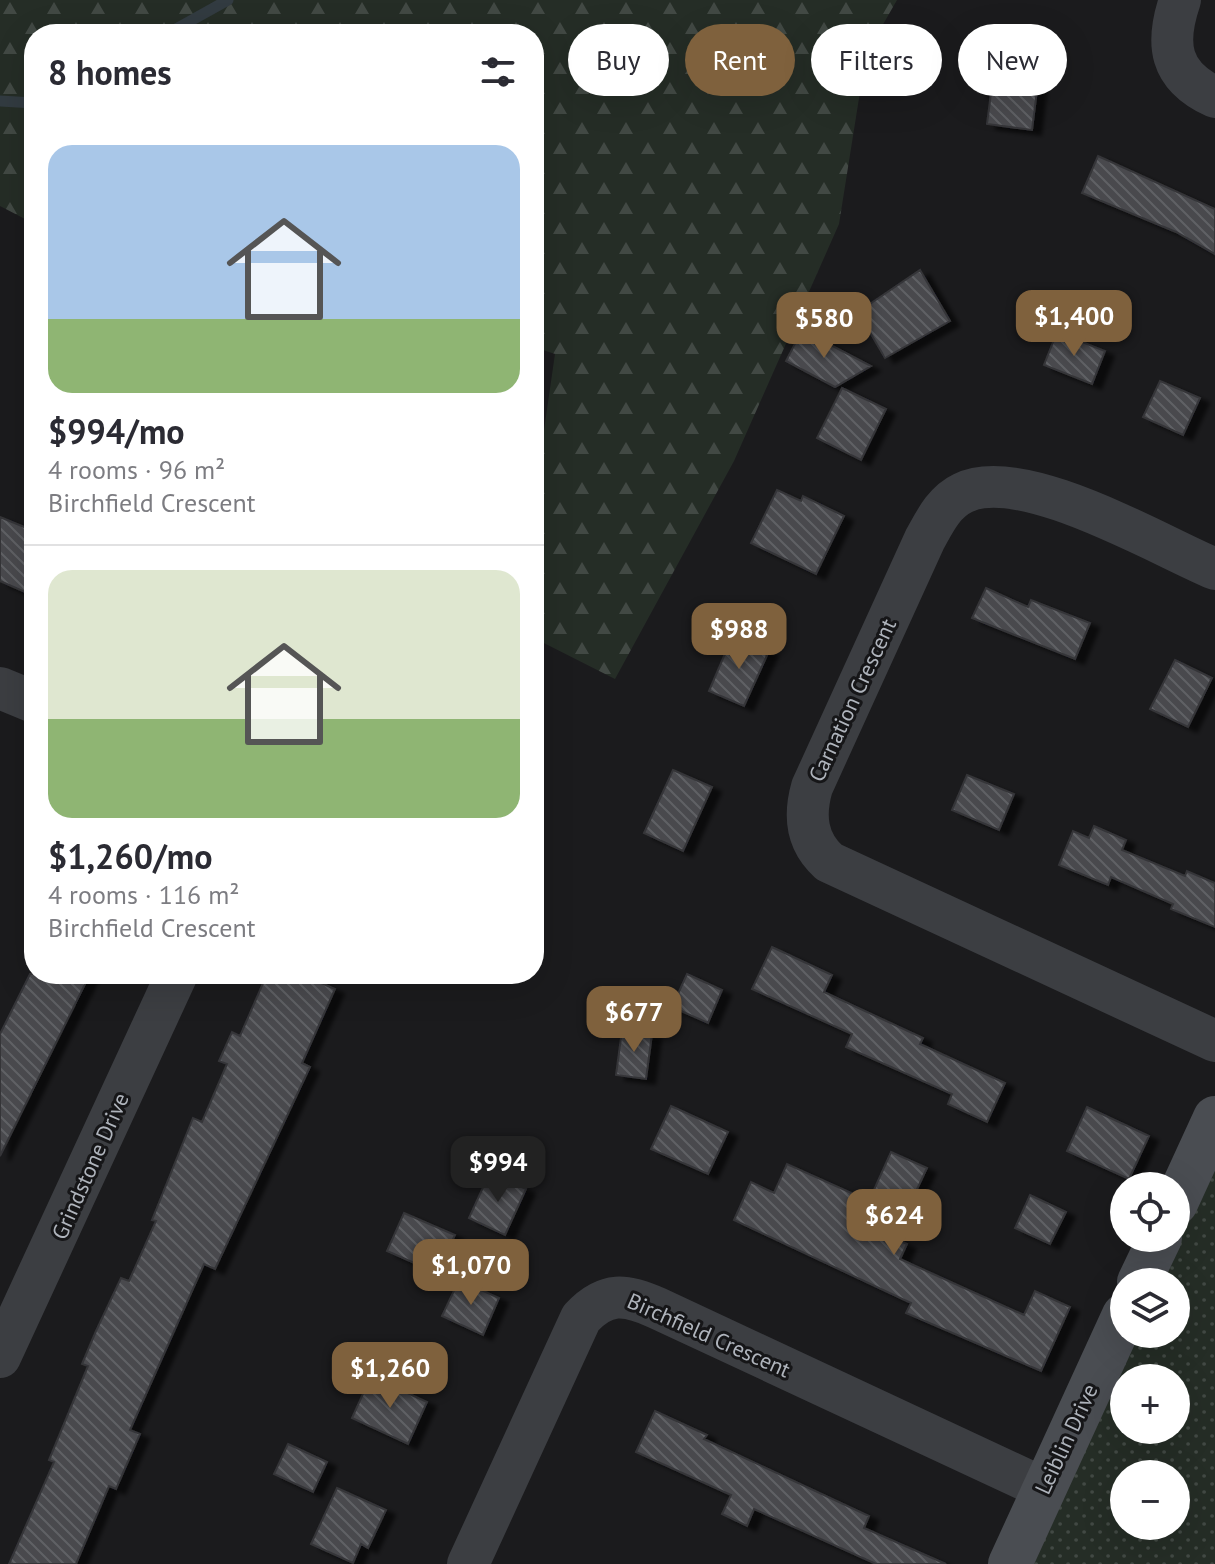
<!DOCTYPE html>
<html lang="en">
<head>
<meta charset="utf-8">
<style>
	body { margin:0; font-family:"PT Sans",sans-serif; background:#f2f2f3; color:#2b2b33; height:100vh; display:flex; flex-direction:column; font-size:30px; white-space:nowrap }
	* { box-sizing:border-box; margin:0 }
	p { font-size:26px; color:#7c7c81 }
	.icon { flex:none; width:44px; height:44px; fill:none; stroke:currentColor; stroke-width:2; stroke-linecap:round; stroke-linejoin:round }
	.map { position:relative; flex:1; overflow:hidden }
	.panel { position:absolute; left:24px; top:24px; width:520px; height:960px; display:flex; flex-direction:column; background:#fff; border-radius:32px; box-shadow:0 8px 32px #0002 }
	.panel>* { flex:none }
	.top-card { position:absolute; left:568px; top:24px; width:526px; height:72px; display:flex; gap:16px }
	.buttons { position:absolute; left:1110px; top:1172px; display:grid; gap:16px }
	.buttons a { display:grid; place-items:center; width:80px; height:80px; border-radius:50%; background:#fff; box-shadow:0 8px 32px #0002; font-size:40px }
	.price { position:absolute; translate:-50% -68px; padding:0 18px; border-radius:16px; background:#7f613d; color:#fff; font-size:26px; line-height:52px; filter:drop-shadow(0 2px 4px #0008) }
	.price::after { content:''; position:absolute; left:50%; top:48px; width:24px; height:18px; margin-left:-12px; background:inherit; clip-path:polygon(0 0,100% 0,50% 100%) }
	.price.current { background:#222; color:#fff }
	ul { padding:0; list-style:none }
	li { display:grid; align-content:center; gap:16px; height:424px; padding:0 24px }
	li+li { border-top:2px solid #e1e1e2 }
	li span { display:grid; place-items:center; height:248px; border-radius:24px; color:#555 }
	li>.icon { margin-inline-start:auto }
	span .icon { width:144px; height:144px; fill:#fffc; stroke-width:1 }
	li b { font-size:34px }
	h2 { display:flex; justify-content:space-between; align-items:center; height:96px; padding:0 24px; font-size:34px }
	.pill { padding:0 28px; border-radius:36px; background:#fff; box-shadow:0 8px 32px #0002; font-size:28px; line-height:72px }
	.pill.current { background:#7f613d; color:#fff }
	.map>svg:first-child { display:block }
	.grass { fill:url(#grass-dots); fill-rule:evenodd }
	.forest { fill:url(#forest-firs) }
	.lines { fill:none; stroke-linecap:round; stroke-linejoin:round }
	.stream { stroke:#323b41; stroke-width:11 }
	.building { fill:url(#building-back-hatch); stroke:#353539; stroke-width:2; filter:url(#shadow) }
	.street { stroke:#3c3e42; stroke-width:42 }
	.secondary { stroke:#4a4d52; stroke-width:44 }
	.labels { text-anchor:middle; stroke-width:6; stroke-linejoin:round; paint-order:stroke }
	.street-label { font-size:22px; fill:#afb4bc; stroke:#161618 }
</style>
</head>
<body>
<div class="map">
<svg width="1215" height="1564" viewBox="0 0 1215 1564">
	<defs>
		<pattern id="grass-dots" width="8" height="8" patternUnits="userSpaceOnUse" patternTransform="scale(2)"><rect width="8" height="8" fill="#252d26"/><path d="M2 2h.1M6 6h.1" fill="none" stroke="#424944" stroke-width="1.8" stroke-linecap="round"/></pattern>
		<pattern id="forest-firs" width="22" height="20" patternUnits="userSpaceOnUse" patternTransform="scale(2)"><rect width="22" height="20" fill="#252d26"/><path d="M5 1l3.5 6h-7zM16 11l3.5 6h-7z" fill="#424944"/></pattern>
		<pattern id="building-back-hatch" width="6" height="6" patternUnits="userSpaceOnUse" patternTransform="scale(2)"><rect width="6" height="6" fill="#48494d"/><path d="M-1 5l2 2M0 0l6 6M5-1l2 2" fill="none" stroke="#606165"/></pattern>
		<filter id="shadow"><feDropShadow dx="9" dy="5" stdDeviation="2" flood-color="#0009"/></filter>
	</defs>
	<rect width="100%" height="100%" fill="#1b1b1d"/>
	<path class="grass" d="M 1215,1116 L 1215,1564 L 1009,1564 L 1124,1334 L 1176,1334 L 1176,1282 L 1139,1282 ZM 1124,1378 L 1176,1378 L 1176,1430 L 1124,1430 ZM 1124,1474 L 1176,1474 L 1176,1526 L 1124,1526 Z"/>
	<path class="forest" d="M 0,0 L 897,0 L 866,54 L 839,224 L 734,461 L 615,679 L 534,638 L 534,456 L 542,444 L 555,354 L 534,347 L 534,34 L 34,34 L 34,243 L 25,219 L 0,206 Z"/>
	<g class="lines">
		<path class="stream" d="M 167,34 L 228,0
			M 0,101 L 34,103"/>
	</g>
	<path class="building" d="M 995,60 L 1040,66 L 1032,130 L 987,124 L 991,93 L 978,92 L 981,65 L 994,67 Z
		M 1098,156 L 1215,209 L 1215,254 L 1176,232 L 1082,193 Z
		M 920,270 L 950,321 L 885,358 L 858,312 Z
		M 802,330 L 871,366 L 835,387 L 786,361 Z
		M 1057,332 L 1105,351 L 1092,384 L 1044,365 Z
		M 1160,381 L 1200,398 L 1183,435 L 1143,417 Z
		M 842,388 L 886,409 L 861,460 L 817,438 Z
		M 777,490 L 801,501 L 803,496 L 844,516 L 816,574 L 751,543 Z
		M 0,517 L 34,531 L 34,596 L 0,581 Z
		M 986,588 L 1028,607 L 1031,600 L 1090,623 L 1075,659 L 972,618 Z
		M 733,635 L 769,651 L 744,706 L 709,691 Z
		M 1175,660 L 1212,678 L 1188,727 L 1150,709 Z
		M 673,770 L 712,787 L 683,851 L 644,833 Z
		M 967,775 L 1014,794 L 999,830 L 952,810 Z
		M 1094,826 L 1126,840 L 1122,850 L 1185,876 L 1187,871 L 1215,883 L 1215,927 L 1171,909 L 1173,904 L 1111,877 L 1108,885 L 1059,865 L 1073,831 L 1089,838 Z
		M 772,947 L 832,975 L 824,992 L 923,1038 L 920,1044 L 1005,1083 L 987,1122 L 948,1104 L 952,1094 L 846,1047 L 852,1034 L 752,989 Z
		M 30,974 L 90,974 L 0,1156 L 0,1034 Z
		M 267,974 L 301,974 L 335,989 L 302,1063 L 310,1067 L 215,1269 L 204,1264 L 130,1430 L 140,1434 L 116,1489 L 109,1486 L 76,1564 L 9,1564 L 54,1462 L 49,1460 L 88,1366 L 82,1364 L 96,1331 L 121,1278 L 129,1281 L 156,1221 L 152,1220 L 193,1118 L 202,1122 L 227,1064 L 219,1061 L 232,1032 L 240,1036 Z
		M 687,974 L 722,990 L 708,1023 L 672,1007 Z
		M 622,1030 L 652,1034 L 646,1079 L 616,1075 Z
		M 671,1106 L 728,1132 L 708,1174 L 651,1149 Z
		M 1087,1107 L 1149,1136 L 1129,1179 L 1067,1151 Z
		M 891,1152 L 927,1168 L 894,1238 L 907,1244 L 900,1259 L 1024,1315 L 1035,1291 L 1070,1307 L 1041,1371 L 906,1313 L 911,1303 L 734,1220 L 751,1182 L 774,1193 L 787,1164 L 869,1201 Z
		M 490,1172 L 526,1189 L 505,1235 L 469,1218 Z
		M 1030,1195 L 1066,1212 L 1050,1244 L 1015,1228 Z
		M 404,1213 L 455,1235 L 437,1273 L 387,1251 Z
		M 459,1280 L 499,1298 L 483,1335 L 442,1316 Z
		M 371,1376 L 427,1402 L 408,1444 L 352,1418 Z
		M 655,1411 L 707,1435 L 704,1439 L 869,1516 L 864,1528 L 946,1564 L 876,1564 L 754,1509 L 747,1526 L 722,1514 L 731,1495 L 636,1452 Z
		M 288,1444 L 327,1462 L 313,1492 L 274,1474 Z
		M 337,1488 L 386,1510 L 368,1548 L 361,1544 L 353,1563 L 311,1544 Z"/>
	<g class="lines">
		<path class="street" d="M 1180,0 C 1165,44 1169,76 1215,97
			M 1215,569 C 1158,545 1021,464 963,493 C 944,502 935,521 925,539 L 812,787 C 804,815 806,841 829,862 L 1215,1041
			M 0,688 L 34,702
			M 0,1357 L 177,974
			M 468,1564 L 581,1318 C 606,1291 626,1294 657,1308 L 1043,1488"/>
		<path class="secondary" d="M 1176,1203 L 1215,1118
			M 1139,1282 L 1160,1238
			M 1010,1564 L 1124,1315"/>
	</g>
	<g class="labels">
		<g class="street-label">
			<text transform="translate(852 700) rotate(-65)" y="8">Carnation Crescent</text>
			<text transform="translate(90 1166) rotate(-66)" y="8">Grindstone Drive</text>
			<text transform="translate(709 1335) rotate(24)" y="8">Birchfield Crescent</text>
			<text transform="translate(1066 1439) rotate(-65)" y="8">Leiblin Drive</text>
		</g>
	</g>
</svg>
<div class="buttons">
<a><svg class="icon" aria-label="locate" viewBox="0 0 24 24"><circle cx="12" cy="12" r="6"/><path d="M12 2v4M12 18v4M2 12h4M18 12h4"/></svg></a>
<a><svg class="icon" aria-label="layers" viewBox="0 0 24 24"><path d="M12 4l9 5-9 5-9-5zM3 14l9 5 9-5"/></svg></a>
<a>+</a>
<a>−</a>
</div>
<b class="price" style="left:1074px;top:358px">$1,400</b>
<b class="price" style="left:824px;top:360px">$580</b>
<b class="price" style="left:739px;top:671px">$988</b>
<b class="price" style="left:634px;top:1054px">$677</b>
<b class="price current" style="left:498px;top:1204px">$994</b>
<b class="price" style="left:894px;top:1257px">$624</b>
<b class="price" style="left:471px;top:1307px">$1,070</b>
<b class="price" style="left:390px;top:1410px">$1,260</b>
<div class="top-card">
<a class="pill">Buy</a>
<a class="pill current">Rent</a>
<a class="pill">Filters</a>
<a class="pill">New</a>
</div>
<section class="panel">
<h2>8 homes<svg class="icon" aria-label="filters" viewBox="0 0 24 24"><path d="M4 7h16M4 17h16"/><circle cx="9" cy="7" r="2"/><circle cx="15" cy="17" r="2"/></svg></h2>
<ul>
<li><span style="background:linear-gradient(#a9c7e8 70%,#8fb573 0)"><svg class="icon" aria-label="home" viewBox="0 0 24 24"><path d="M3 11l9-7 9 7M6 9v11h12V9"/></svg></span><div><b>$994/mo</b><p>4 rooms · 96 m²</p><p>Birchfield Crescent</p></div></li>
<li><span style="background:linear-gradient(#dfe7d0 60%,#8fb573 0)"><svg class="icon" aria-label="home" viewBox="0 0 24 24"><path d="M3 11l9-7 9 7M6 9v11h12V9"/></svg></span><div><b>$1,260/mo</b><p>4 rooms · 116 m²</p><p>Birchfield Crescent</p></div></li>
</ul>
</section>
</div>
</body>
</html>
